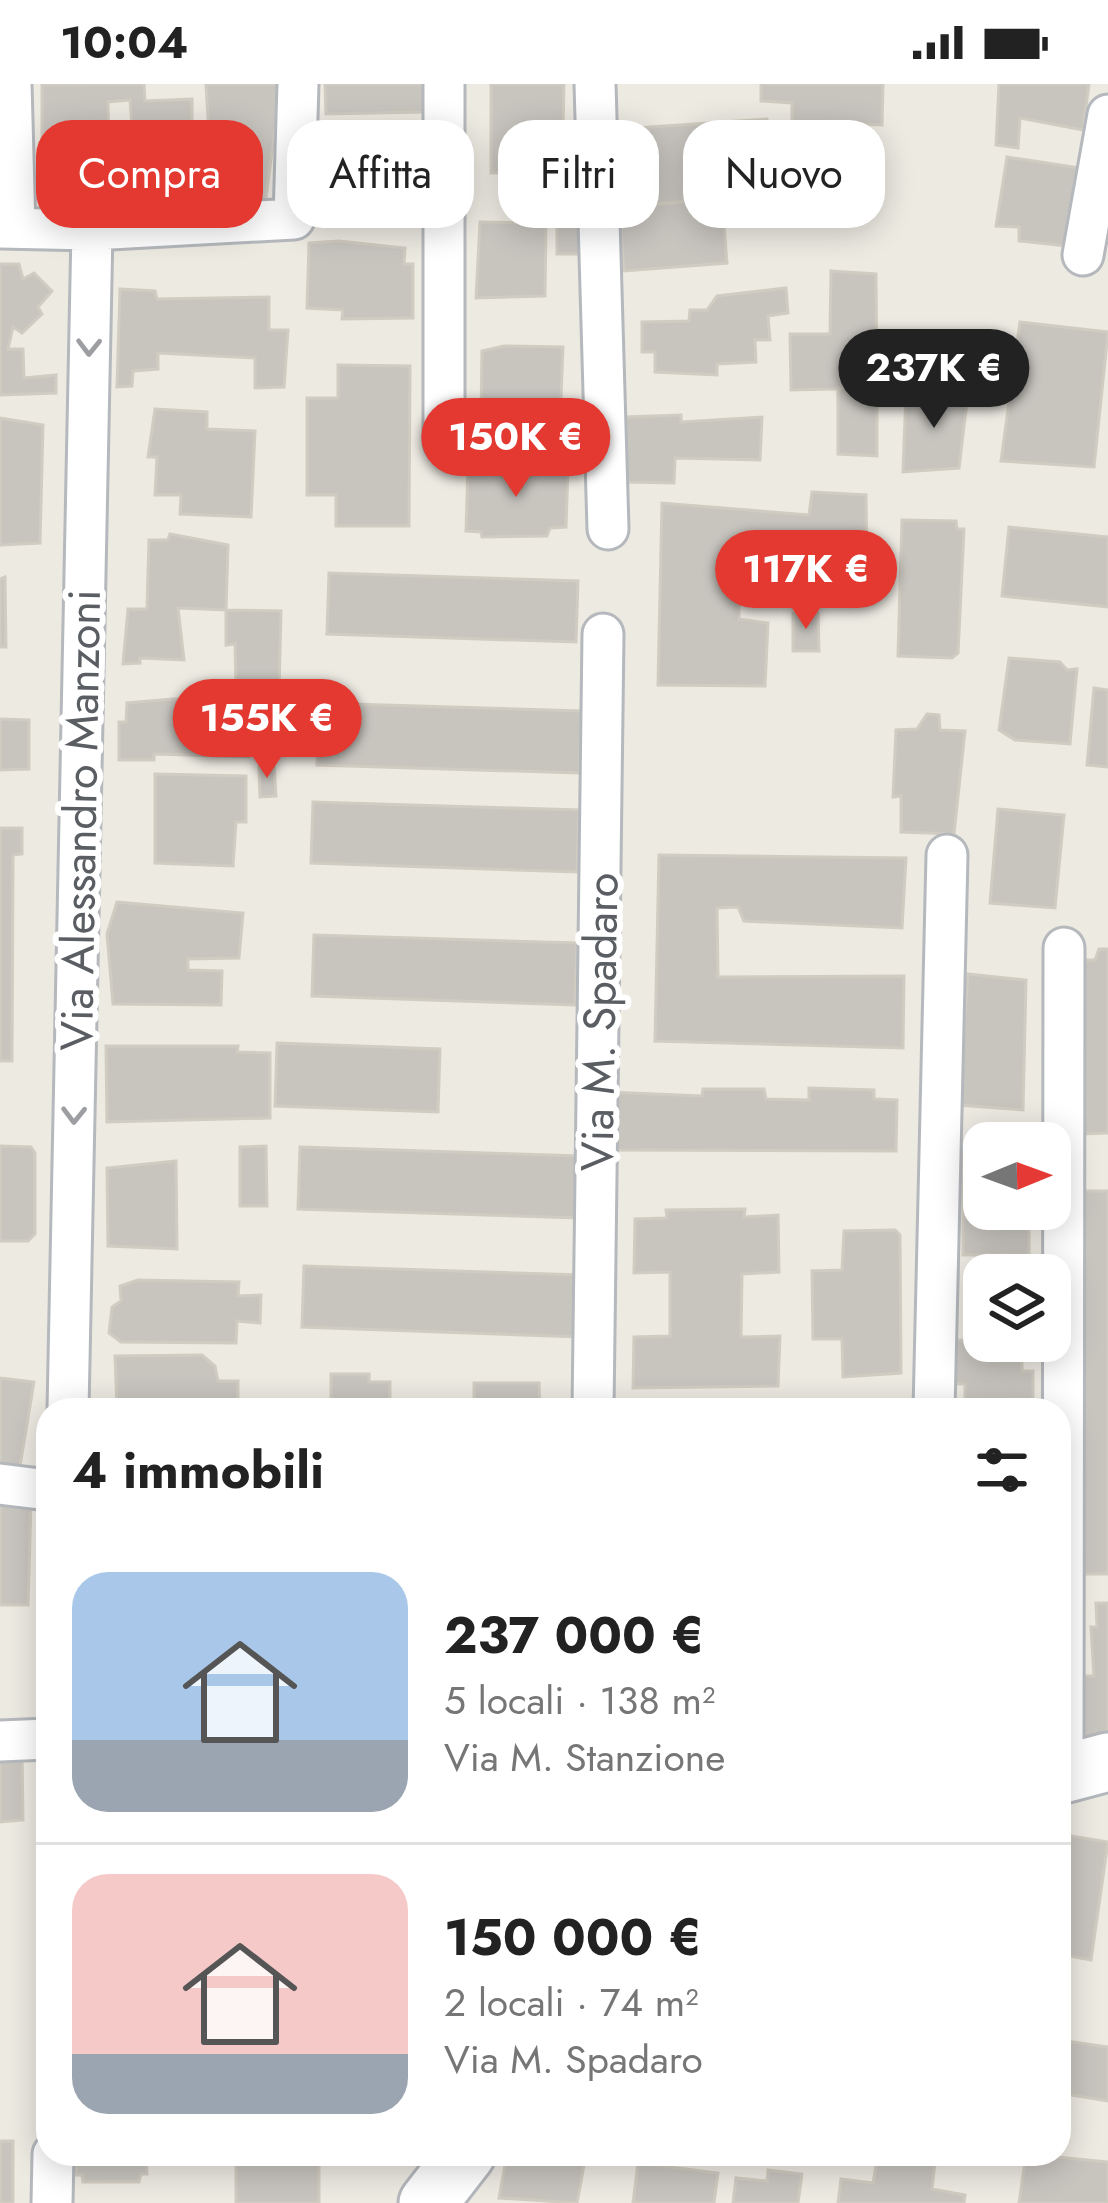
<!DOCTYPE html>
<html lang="it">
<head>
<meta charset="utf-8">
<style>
	body { margin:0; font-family:Jost,sans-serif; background:#f2f2f2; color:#222; height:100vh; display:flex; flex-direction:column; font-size:45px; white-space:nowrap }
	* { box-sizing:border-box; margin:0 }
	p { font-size:39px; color:#767676 }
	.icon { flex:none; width:66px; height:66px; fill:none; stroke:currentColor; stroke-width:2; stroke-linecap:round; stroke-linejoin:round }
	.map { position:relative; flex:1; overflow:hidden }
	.sheet { position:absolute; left:36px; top:1314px; width:1035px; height:768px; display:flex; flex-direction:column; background:#fff; border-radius:36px; box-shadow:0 6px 30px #0003 }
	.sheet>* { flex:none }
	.banner { position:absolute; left:36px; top:36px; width:1038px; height:108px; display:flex; gap:24px }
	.needle { width:78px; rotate:89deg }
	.tools { position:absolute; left:963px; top:1038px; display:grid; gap:24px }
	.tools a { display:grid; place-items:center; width:108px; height:108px; border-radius:24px; background:#fff; box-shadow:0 6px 30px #0003; font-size:60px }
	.price { position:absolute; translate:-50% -102px; padding:0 27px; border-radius:42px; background:#e43931; color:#fff; font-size:39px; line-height:78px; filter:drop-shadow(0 3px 6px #0008) }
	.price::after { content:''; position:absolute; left:50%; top:72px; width:36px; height:27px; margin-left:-18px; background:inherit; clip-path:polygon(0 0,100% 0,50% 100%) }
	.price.selected { background:#222; color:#fff }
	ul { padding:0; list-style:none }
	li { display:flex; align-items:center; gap:36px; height:300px; padding:0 36px }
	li+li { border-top:3px solid #e0e0e0 }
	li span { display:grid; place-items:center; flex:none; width:336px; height:240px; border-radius:36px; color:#555 }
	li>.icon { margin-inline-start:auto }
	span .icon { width:144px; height:144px; fill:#fffc; stroke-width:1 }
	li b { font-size:51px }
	h2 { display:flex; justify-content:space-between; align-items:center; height:144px; padding:0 36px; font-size:51px }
	.chip { padding:0 42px; border-radius:36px; background:#fff; box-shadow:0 6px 30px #0003; font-size:42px; line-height:108px }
	.chip.selected { background:#e43931; color:#fff }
	.status { display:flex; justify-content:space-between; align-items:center; height:84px; padding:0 60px; background:#fff; direction:ltr }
	.status svg { height:33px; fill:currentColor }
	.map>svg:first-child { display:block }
	.building { fill:#c8c5bf; stroke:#d1ccc1; stroke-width:3 }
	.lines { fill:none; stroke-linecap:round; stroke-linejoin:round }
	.street-casing { stroke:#b5b8bc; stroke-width:45 }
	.secondary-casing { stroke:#b4b7bc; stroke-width:63 }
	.street { stroke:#fff; stroke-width:39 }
	.secondary { stroke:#fff; stroke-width:57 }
	.oneway { stroke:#9c9ea1 }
	.labels { text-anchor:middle; stroke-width:12; stroke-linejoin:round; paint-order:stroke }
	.street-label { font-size:45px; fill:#5a5e63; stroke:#fff }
</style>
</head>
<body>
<div class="status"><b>10:04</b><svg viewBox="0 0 49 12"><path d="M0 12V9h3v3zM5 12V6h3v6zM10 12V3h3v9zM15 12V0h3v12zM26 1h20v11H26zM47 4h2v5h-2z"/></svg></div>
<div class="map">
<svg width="1108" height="2119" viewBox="0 0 1108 2119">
	<rect width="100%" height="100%" fill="#edeae2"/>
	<path class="building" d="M 144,0 L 145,17 L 192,15 L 192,81 L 135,83 L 130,16 L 108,18 L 109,80 L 89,79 L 92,124 L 42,130 L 42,1 Z
		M 206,0 L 281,0 L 265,121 L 213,122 Z
		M 325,0 L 424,0 L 424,28 L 326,30 Z
		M 491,0 L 564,0 L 562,89 L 491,89 Z
		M 761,0 L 883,0 L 882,41 L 792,38 L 792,19 L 761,17 Z
		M 999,0 L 1089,0 L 1083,46 L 1020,34 L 1018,64 L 996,61 Z
		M 767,35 L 771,83 L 721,87 L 722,115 L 652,120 L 649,92 L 641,93 L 637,44 Z
		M 321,54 L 379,55 L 378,71 L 385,71 L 384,134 L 319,136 Z
		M 1007,73 L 1080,84 L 1068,162 L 1019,157 L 1019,143 L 996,142 Z
		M 818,86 L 819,117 L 794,118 L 794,87 Z
		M 580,113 L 581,170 L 557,170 L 557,114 Z
		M 722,115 L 727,179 L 624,187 L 619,123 Z
		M 480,138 L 546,139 L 545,212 L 476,214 Z
		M 339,157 L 405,164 L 404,180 L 413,180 L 413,234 L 342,235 L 343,226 L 307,224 L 309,159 Z
		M 0,180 L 19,180 L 23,195 L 34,189 L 52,207 L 38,223 L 42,230 L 22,249 L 13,243 L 8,265 L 23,265 L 24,294 L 56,291 L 56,309 L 0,311 Z
		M 831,187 L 876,190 L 877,304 L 791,306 L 790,250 L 830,250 Z
		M 786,204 L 788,229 L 768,232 L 770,256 L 755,256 L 756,278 L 717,280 L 717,291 L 655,288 L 655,268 L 642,268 L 642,238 L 689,237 L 690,226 L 707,226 L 717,212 Z
		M 120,205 L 155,207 L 157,215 L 269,213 L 269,246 L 288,246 L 284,303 L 255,304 L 255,274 L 158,269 L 158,285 L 133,287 L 132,302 L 117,303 Z
		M 1020,238 L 1108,248 L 1094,383 L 1001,377 Z
		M 504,262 L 563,263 L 560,337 L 481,333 L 482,267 Z
		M 338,281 L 410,282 L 409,442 L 336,442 L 336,411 L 307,411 L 307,314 L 338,314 Z
		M 838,304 L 877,304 L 877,372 L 838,370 Z
		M 906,308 L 968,309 L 959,384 L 903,388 Z
		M 155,325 L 207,328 L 207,345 L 255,347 L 251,433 L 180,430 L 181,411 L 155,411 L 157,373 L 148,373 Z
		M 681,331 L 681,338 L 762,333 L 760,376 L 675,374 L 674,399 L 626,398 L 626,333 Z
		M 0,334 L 43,341 L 40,459 L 0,461 Z
		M 500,379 L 500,384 L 568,384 L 566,443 L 550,444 L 547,452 L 482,453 L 481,448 L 466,447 L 468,380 Z
		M 812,408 L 866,411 L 867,490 L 739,483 L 739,535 L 768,539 L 765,602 L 658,601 L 662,419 L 809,431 Z
		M 902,436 L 956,437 L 957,445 L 964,445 L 958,569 L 952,574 L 898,572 Z
		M 1009,443 L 1108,453 L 1108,523 L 1002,512 Z
		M 170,450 L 228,461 L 226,526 L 178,524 L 184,576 L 140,574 L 140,579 L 123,580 L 128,525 L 147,525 L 149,456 L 168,456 Z
		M 329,489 L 578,497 L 576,558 L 327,550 Z
		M 5,493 L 6,563 L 0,563 L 0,495 Z
		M 226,526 L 281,527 L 279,606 L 236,601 L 235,560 L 226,561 Z
		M 793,529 L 818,529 L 819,567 L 793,567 Z
		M 1009,574 L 1060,578 L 1067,586 L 1077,585 L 1070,660 L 1015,656 L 999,646 Z
		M 1094,604 L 1108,606 L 1108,683 L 1087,681 Z
		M 173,615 L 230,615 L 227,642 L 252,644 L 249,673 L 154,670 L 154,676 L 119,676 L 119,638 L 126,638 L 127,619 Z
		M 318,619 L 581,627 L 579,689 L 317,681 Z
		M 927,630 L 939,631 L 940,646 L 965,647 L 954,750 L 901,748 L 901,712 L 893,713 L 896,646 L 917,645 Z
		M 0,635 L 29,636 L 29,685 L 0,686 Z
		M 274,681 L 276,712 L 260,713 L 259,683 Z
		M 155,690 L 246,692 L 246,738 L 236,738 L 233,782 L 155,779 Z
		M 313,718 L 579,726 L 577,788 L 311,779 Z
		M 998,725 L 1064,731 L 1055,824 L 990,819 Z
		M 0,744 L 22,744 L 22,770 L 13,771 L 12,977 L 0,977 Z
		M 659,771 L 906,774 L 902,844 L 744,837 L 738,823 L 717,824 L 718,893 L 904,892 L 903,964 L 655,957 Z
		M 117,818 L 243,829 L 239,874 L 188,875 L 188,886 L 222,887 L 221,921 L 113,920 L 107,850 Z
		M 314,851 L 577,859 L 575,921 L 312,912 Z
		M 1099,865 L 1108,865 L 1108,1049 L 1083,1050 L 1084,876 L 1095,876 Z
		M 968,890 L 1026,896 L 1023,1026 L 958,1021 Z
		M 277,959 L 440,965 L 438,1028 L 275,1022 Z
		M 106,962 L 238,962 L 237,968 L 270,969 L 270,1034 L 107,1038 Z
		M 809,1004 L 874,1006 L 874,1015 L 897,1016 L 896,1067 L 607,1066 L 609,1008 L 702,1012 L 703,1005 L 764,1005 L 766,1015 L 809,1016 Z
		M 0,1062 L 31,1063 L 35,1069 L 35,1150 L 28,1157 L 0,1157 Z
		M 266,1062 L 267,1122 L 240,1122 L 240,1063 Z
		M 300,1063 L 581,1072 L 579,1134 L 298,1125 Z
		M 963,1066 L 984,1066 L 984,1125 L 1029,1125 L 1029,1171 L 963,1171 Z
		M 176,1077 L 177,1165 L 108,1162 L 107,1084 Z
		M 1082,1107 L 1108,1107 L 1108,1490 L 1081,1490 Z
		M 745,1125 L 744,1133 L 778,1131 L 779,1188 L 742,1190 L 741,1253 L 780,1252 L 778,1302 L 633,1304 L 634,1253 L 670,1252 L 670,1188 L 634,1189 L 635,1135 L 667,1134 L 666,1126 Z
		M 895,1146 L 900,1151 L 901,1289 L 843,1293 L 842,1255 L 813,1255 L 812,1187 L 842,1186 L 844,1147 Z
		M 304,1182 L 581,1191 L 579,1253 L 302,1243 Z
		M 138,1196 L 239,1198 L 238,1212 L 261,1211 L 260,1239 L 237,1237 L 236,1259 L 121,1258 L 109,1249 L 112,1223 L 121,1217 L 120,1202 Z
		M 966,1214 L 984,1214 L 984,1257 L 1034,1257 L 1034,1267 L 1022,1267 L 1022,1287 L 1033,1287 L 1033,1326 L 965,1326 L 965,1300 L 955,1300 L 956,1256 L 965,1256 Z
		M 202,1271 L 215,1282 L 218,1297 L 238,1297 L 238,1326 L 117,1326 L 115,1272 Z
		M 331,1290 L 369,1290 L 369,1298 L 390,1298 L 390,1326 L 331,1326 Z
		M 0,1294 L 34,1298 L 20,1382 L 0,1380 Z
		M 474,1299 L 539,1299 L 540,1326 L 474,1326 Z
		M 0,1416 L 31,1420 L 28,1521 L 0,1521 Z
		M 1096,1519 L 1108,1519 L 1108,1653 L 1078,1653 L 1076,1592 L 1094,1592 L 1091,1543 L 1097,1543 Z
		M 22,1669 L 23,1736 L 0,1738 L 0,1670 Z
		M 1071,1752 L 1108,1758 L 1091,1876 L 1059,1870 L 1059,1814 Z
		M 1059,1956 L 1108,1963 L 1108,2017 L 1059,2009 Z
		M 0,2057 L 13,2057 L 13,2119 L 0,2119 Z
		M 76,2070 L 146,2070 L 147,2090 L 141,2090 L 139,2098 L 83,2098 L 82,2091 L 76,2091 Z
		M 236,2070 L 319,2070 L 319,2119 L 236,2119 Z
		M 507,2070 L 586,2070 L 577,2119 L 499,2114 Z
		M 878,2070 L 936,2070 L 932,2105 L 965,2111 L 964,2119 L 838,2119 L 841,2095 L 873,2099 Z
		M 1026,2070 L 1108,2078 L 1108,2119 L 1019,2119 Z
		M 638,2079 L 718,2089 L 714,2119 L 633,2119 Z
		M 768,2086 L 802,2090 L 798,2119 L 733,2119 L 736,2094 L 767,2097 Z"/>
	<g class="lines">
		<defs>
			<path id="street" d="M 11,0 L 15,144
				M 595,0 L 608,445
				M 0,144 L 92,146 L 294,135 L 298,0
				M 1083,171 L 1108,31
				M 444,358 L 444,0
				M 68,1326 L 92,146
				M 593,1326 L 603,550
				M 934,1326 L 947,771
				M 0,1400 L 48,1406
				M 0,1657 L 48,1655
				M 1063,1690 L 1064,864
				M 52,2119 L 53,2070"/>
			<path id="secondary" d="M 1059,1691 L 1108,1678
				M 428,2119 L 466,2070"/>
		</defs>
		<use href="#street" class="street-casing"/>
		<use href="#secondary" class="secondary-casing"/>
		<use href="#street" class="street"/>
		<use href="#secondary" class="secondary"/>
	</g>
	<defs><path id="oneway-chevron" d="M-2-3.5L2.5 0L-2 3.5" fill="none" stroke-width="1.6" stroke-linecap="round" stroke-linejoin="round" transform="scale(3)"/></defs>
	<g class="oneway">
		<use href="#oneway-chevron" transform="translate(89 263) rotate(91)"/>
		<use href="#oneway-chevron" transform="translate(74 1031) rotate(91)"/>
	</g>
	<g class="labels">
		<g class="street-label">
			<text transform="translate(80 736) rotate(-89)" y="16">Via Alessandro Manzoni</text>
			<text transform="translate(599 938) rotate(-89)" y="16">Via M. Spadaro</text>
		</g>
	</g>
</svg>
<div class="tools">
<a><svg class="needle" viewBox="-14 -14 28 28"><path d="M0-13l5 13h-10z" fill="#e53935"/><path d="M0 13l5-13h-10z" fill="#767676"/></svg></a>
<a><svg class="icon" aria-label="layers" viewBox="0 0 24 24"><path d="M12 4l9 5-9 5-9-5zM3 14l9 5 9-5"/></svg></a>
</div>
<b class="price selected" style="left:934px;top:347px">237K €</b>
<b class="price" style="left:516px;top:416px">150K €</b>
<b class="price" style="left:806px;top:548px">117K €</b>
<b class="price" style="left:267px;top:697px">155K €</b>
<div class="banner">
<a class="chip selected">Compra</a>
<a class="chip">Affitta</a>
<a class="chip">Filtri</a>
<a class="chip">Nuovo</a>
</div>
<section class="sheet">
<h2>4 immobili<svg class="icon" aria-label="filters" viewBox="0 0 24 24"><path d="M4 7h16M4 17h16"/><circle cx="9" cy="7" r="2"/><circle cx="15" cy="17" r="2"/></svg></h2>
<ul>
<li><span style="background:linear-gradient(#a9c7e8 70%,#9aa5b1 0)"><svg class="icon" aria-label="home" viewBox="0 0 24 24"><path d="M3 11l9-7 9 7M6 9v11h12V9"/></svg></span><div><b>237 000 €</b><p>5 locali · 138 m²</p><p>Via M. Stanzione</p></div></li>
<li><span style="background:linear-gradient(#f6c9c9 75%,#9aa5b1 0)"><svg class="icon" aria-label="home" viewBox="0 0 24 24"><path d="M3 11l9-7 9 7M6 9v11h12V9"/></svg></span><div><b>150 000 €</b><p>2 locali · 74 m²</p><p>Via M. Spadaro</p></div></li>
</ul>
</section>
</div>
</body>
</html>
